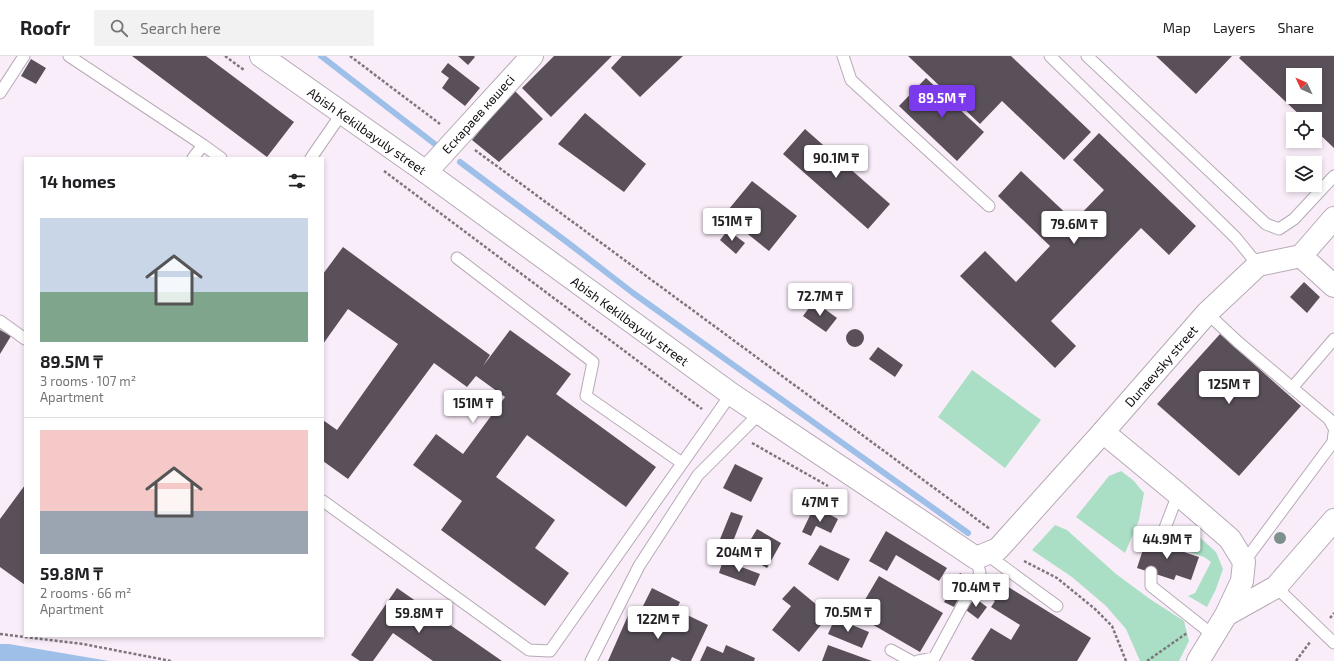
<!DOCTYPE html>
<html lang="en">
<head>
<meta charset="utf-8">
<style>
	body { margin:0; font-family:"Exo 2",sans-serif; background:#f2f2f2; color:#202124; height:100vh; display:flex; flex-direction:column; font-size:15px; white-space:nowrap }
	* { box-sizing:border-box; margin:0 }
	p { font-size:13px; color:#757577 }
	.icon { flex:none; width:22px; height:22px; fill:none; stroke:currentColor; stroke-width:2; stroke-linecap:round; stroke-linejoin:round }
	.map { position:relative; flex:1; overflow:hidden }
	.drawer { position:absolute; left:24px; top:101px; width:300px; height:480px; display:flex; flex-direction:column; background:#fff; border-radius:0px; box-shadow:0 2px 6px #0003 }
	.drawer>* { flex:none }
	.needle { width:26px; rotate:314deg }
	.buttons { position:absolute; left:1286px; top:12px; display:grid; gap:8px }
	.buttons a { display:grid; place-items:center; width:36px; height:36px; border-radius:0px; background:#fff; box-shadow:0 2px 6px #0003; font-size:20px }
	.price { position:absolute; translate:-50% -34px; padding:0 9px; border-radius:4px; background:#fff; color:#222; font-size:13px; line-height:26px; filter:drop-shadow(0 1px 2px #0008) }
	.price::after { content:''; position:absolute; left:50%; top:24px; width:12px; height:9px; margin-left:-6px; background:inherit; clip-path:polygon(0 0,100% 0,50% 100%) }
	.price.selected { background:#7c3aed; color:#fff }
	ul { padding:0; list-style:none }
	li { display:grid; align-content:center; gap:8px; height:212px; padding:0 16px }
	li+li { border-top:1px solid #e0e0e0 }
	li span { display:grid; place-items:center; height:124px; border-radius:0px; color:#555 }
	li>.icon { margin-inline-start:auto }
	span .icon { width:72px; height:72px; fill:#fffc; stroke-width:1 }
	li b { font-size:17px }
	h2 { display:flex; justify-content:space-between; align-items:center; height:48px; padding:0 16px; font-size:17px }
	header { display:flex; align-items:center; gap:24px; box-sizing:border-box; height:56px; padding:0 20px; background:#fff; border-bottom:1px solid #e0e0e0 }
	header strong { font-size:19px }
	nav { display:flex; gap:22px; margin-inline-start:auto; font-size:14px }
	.search { width:280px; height:36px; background:#f2f2f2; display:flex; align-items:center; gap:10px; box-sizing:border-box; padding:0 14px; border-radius:0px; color:#757577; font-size:15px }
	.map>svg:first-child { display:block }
	.green { fill:#aadfc6 }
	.water { fill:#9ec0e8 }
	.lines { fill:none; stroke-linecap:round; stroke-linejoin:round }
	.stream { stroke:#9ec0e8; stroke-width:6 }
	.building { fill:#5a505a; fill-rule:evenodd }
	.service-casing { stroke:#b5aab5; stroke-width:13 }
	.minor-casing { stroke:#b5aab5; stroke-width:24 }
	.tertiary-casing { stroke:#b5aab5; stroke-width:24 }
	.path { stroke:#7d767d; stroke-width:2.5; stroke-dasharray:3 2; stroke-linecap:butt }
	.service { stroke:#fff; stroke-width:11 }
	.minor { stroke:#fff; stroke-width:22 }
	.tertiary { stroke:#fff; stroke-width:22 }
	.tree { fill:#7d908c }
	.labels { text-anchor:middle; stroke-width:4; stroke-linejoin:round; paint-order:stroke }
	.street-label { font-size:13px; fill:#110e12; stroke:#fff }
</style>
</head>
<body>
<header>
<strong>Roofr</strong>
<div class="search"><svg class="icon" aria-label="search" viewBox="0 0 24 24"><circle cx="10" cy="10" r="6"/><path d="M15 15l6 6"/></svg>Search here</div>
<nav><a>Map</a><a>Layers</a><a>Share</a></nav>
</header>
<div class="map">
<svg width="1334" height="605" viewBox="0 0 1334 605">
	<rect width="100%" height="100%" fill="#f9edf9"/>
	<path class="green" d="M 972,314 L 1041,364 L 1005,412 L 938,361 Z
		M 1121,415 L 1133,424 L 1144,437 L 1139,464 L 1125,497 L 1076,461 L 1109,420 Z
		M 1055,469 L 1067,474 L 1116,518 L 1150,543 L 1184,565 L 1189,585 L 1179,605 L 1140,605 L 1126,573 L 1106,550 L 1072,521 L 1032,494 Z
		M 1194,476 L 1216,496 L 1223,513 L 1216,533 L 1207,551 L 1188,540 L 1195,537 L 1211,506 L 1204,501 L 1189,496 L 1189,490 Z"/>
	<path class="water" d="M 0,588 L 9,588 L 109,605 L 0,605 Z"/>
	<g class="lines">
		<path class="stream" d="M 321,0 L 436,89
			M 460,106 L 567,186 L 633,237 L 968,477"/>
	</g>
	<path class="building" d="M 132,0 L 206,0 L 294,66 L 267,101 Z
		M 458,0 L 474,0 L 475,1 L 468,9 Z
		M 554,0 L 612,0 L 551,61 L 522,32 Z
		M 622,0 L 683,0 L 640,41 L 611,12 Z
		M 908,0 L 1011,0 L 1091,76 L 1064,104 L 1002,45 L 980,68 Z
		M 1156,0 L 1232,0 L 1196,38 Z
		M 1241,0 L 1334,0 L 1334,92 L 1315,74 L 1315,63 L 1304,63 L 1239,2 ZM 1293,19 L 1315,19 L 1315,41 L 1293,41 Z
		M 31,3 L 46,12 L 36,28 L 21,20 Z
		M 448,7 L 480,32 L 465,50 L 442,32 L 449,22 L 441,16 Z
		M 926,22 L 984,76 L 957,105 L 899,50 Z
		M 514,34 L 543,63 L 499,106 L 472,84 Z
		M 585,57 L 646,108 L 624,136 L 558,88 Z
		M 805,73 L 890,148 L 868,173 L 783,98 Z
		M 1099,77 L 1196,170 L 1169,199 L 1141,172 L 1051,265 L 1076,290 L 1055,312 L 960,220 L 985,195 L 1016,226 L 1050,190 L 998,140 L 1021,115 L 1074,165 L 1104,134 L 1073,104 Z
		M 752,125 L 797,160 L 769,195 L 724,159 Z
		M 728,174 L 745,187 L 736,198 L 720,184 Z
		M 343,191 L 490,299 L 483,310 L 510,274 L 571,318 L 556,338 L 656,411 L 626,451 L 527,379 L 496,421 L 555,464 L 535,492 L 569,517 L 545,550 L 441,474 L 462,445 L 413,409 L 436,378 L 463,398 L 505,341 L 476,320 L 467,331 L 434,307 L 348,423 L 323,405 L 323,364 L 337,374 L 398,288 L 348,253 L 323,288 L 323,218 Z
		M 1304,226 L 1320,241 L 1307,257 L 1290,241 Z
		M 814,245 L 837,262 L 826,276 L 803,260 Z
		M846 282a9 9 0 1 1 18 0a9 9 0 1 1-18 0Z
		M 0,274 L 11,280 L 0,298 Z
		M 1220,278 L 1301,350 L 1239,420 L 1157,348 Z
		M 878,291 L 903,309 L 895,321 L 869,303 Z
		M 735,408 L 763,422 L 751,446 L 723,432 Z
		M 25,429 L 25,529 L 0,511 L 0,463 Z
		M 812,455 L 823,460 L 825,456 L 838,463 L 831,477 L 816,470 L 811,480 L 802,476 Z
		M 731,456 L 743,460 L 728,498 L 716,493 Z
		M 757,473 L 781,487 L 767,512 L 742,498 Z
		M 886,475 L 947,512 L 939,525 L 896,499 L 887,515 L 869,505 Z
		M 1147,481 L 1185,493 L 1184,496 L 1199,501 L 1191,524 L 1176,519 L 1174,524 L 1137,512 Z
		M 820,489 L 850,503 L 838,525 L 808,508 Z
		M 723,504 L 760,518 L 755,530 L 719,517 Z
		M 960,517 L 969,522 L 954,551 L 944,546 Z
		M 879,520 L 943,557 L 920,596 L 856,559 Z
		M 992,521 L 1091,582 L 1077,605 L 975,605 L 971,603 L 991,572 L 1011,584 L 1020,569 L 991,551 L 995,545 L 982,537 Z
		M 794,530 L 829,559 L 799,596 L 772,574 L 791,550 L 782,543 Z
		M 397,532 L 502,605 L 433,605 L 393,577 L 373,605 L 360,605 L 351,599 Z
		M 652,532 L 680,546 L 670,568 L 641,554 Z
		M 975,542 L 987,551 L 978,563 L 966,554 Z
		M 630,555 L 672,574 L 681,556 L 708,569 L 691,605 L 681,605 L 672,601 L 670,605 L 608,605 Z
		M 835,562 L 869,576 L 862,592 L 828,578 Z
		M 726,589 L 755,602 L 754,605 L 700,605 L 707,590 L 723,597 Z
		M 828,589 L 872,605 L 822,605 Z"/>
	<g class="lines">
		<defs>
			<path id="service" d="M 69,0 L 203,89 L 193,102
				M 843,0 L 851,24 L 989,150
				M 1050,0 L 1236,182 L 1258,209
				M 1087,0 L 1266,168 L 1279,173 L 1294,163 L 1334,120
				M 0,37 L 24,0
				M 203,89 L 221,102
				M 311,102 L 342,57
				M 457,202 L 593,306 L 586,340 L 682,407
				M 1207,257 L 1238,286 L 1329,363 L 1334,372
				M 0,265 L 25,283
				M 1292,332 L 1334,283
				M 323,445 L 529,594 L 550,595 L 731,338
				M 1160,485 L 1178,438
				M 986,498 L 1057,550
				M 1244,506 L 1333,386 L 1334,377
				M 1151,516 L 1151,530 L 1213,579
				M 1276,531 L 1334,587
				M 891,594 L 911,605
				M 591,605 L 639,510 L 698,419 L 760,357
				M 918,605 L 934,602 L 980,517 L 976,502"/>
			<path id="minor" d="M 426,116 L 532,0
				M 1301,200 L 1334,230
				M 1103,376 L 1207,257 L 1258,209 L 1301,200 L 1334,162"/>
			<path id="tertiary" d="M 261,0 L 426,116 L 731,338 L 976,502 L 998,493 L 1103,376 L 1178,438 L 1230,483 L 1244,506 L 1242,525 L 1226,559 L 1198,605
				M 1226,559 L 1276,531 L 1334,464"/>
		</defs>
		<use href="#service" class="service-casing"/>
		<use href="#minor" class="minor-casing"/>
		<use href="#tertiary" class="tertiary-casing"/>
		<path class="path" d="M 225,0 L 244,14
			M 350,0 L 440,68
			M 475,94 L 990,473
			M 384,115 L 702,353
			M 752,387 L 828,430
			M 1024,505 L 1057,522 L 1095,553 L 1112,570 L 1126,605
			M 1330,562 L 1334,557
			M 0,578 L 83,588 L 171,605
			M 1147,605 L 1187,577
			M 1296,605 L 1310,586"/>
		<use href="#service" class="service"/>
		<use href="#minor" class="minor"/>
		<use href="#tertiary" class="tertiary"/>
	</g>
	<circle class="tree" cx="1280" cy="482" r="6"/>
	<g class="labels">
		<g class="street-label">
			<text transform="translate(478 58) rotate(-48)" y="5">Ескараев көшесі</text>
			<text transform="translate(367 75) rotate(35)" y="5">Abish Kekilbayuly street</text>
			<text transform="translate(630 265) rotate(36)" y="5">Abish Kekilbayuly street</text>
			<text transform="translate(1161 310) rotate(-49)" y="5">Dunaevsky street</text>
		</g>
	</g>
</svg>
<div class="buttons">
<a><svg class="needle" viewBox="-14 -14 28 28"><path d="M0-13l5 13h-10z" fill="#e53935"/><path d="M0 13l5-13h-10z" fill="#757577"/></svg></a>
<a><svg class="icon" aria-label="locate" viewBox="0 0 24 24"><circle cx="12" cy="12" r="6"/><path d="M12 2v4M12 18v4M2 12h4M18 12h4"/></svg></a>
<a><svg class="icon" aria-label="layers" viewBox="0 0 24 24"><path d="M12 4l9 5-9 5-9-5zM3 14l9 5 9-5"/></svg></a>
</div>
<b class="price selected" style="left:942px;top:63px">89.5M ₸</b>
<b class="price" style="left:836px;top:123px">90.1M ₸</b>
<b class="price" style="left:732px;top:186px">151M ₸</b>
<b class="price" style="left:1074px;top:189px">79.6M ₸</b>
<b class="price" style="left:820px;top:261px">72.7M ₸</b>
<b class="price" style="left:1229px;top:349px">125M ₸</b>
<b class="price" style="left:473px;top:368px">151M ₸</b>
<b class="price" style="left:820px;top:467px">47M ₸</b>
<b class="price" style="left:1167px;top:504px">44.9M ₸</b>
<b class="price" style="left:739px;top:517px">204M ₸</b>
<b class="price" style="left:976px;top:552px">70.4M ₸</b>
<b class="price" style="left:848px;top:577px">70.5M ₸</b>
<b class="price" style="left:419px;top:578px">59.8M ₸</b>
<b class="price" style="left:658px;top:584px">122M ₸</b>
<section class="drawer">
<h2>14 homes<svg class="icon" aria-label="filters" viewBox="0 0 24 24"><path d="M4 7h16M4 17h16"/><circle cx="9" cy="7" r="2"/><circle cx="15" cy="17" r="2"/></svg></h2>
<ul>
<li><span style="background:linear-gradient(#c9d6e8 60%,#7fa58c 0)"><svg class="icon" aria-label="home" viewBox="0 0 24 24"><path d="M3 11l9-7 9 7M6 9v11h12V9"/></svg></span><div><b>89.5M ₸</b><p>3 rooms · 107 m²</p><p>Apartment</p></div></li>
<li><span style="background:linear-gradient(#f6c9c9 65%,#9aa5b1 0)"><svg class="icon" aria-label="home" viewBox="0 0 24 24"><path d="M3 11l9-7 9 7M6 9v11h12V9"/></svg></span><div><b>59.8M ₸</b><p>2 rooms · 66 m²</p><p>Apartment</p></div></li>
</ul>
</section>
</div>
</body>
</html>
